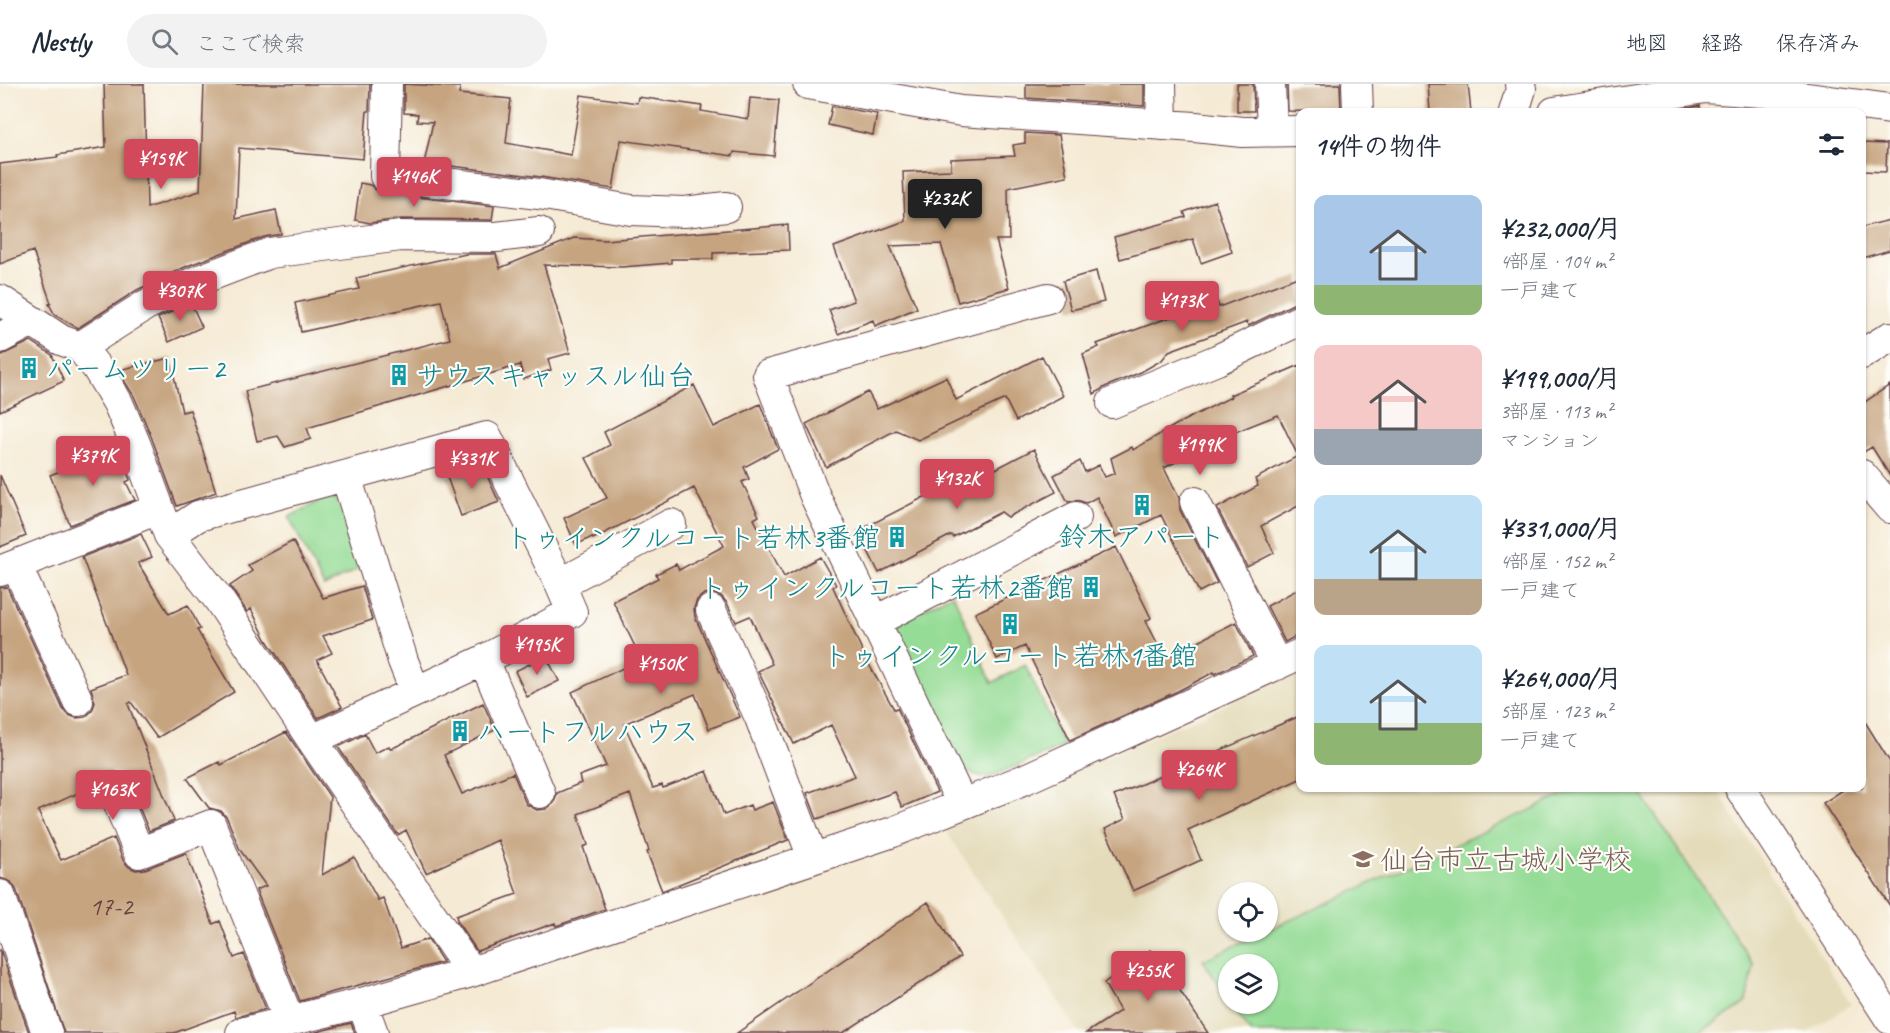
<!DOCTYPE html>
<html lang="ja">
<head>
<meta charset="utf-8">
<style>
	body { margin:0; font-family:Caveat,"Klee One",sans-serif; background:#f2f2f3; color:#1f2937; height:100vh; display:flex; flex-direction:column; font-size:22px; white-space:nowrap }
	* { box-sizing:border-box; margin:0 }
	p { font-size:20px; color:#747a83 }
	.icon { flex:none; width:33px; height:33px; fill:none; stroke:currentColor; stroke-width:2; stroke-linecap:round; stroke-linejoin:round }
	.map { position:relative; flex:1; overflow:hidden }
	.side { position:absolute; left:1296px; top:24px; width:570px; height:684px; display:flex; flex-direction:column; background:#fff; border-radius:12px; box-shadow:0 2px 4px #0004 }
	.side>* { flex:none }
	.fabs { position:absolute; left:1218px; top:798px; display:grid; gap:12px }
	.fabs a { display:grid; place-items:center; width:60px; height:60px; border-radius:50%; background:#fff; box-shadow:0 2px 4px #0004; font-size:30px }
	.price { position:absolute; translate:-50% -51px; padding:0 14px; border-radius:6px; background:#d1495b; color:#fff; font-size:20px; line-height:39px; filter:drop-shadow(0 2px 3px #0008) }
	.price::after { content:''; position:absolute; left:50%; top:36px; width:18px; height:14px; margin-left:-9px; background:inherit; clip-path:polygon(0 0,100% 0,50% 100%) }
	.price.on { background:#222; color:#fff }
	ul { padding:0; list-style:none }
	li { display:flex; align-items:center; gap:18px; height:150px; padding:0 18px }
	li span { display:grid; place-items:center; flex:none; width:168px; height:120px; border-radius:12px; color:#555 }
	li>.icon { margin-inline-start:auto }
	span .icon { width:72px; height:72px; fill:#fffc; stroke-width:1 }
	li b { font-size:26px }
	h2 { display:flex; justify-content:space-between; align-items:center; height:72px; padding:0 18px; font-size:26px }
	header { display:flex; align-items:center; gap:36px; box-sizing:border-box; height:84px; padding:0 30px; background:#fff; border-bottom:2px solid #e0e1e3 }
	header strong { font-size:28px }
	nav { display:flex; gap:33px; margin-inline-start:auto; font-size:21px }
	.search { width:420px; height:54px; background:#f2f2f3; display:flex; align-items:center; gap:15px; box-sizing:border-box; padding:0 21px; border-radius:33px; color:#747a83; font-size:22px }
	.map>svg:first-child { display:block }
	.built { fill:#e4dbba; fill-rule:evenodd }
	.green { fill:#95dc96; stroke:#707e60; stroke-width:1.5 }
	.building { fill:#c6a480 }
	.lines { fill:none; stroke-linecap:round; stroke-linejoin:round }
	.street-casing { stroke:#643d44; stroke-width:32 }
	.street { stroke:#fff; stroke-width:30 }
	.labels { text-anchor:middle; stroke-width:4.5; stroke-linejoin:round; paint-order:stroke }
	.number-label { font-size:26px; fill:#694040 }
	.culture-label { font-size:28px; fill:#0d838f; stroke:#fdfcf7; text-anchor:start }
	.education-label { font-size:28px; fill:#785e54; stroke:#fdfcf7; text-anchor:start }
</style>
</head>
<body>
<header>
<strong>Nestly</strong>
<div class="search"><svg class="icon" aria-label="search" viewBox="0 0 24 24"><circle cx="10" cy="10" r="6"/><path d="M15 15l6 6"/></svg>ここで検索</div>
<nav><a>地図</a><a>経路</a><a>保存済み</a></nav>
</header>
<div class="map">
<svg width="1890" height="949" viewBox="0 0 1890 949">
	<rect width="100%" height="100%" fill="#fdfcf7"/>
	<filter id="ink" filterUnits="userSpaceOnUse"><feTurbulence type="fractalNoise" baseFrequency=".0167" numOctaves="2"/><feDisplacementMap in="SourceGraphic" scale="12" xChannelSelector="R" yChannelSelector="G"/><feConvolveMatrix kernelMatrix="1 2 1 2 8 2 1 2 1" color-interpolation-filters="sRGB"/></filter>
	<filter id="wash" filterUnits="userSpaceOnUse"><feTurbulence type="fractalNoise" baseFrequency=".008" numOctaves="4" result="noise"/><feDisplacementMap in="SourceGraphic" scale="24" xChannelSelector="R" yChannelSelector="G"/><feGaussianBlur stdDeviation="1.35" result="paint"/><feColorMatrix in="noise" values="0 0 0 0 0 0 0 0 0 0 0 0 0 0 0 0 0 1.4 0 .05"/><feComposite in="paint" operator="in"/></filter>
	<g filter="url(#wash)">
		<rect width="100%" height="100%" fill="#f5ead4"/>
		<path class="built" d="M 1300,586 L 1300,704 L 1716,704 L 1851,920 L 1807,949 L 1079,949 L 943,742 L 1201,632 ZM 1228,808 L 1268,808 L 1268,848 L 1228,848 ZM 1228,880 L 1268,880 L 1268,920 L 1228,920 Z"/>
		<path class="green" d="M 327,413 L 343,419 L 366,481 L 324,503 L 289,433 Z
			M 953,510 L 992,599 L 1025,581 L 1064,662 L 987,694 L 964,687 L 894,554 L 900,536 Z
			M 1579,704 L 1637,704 L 1754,881 L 1746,919 L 1699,949 L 1251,949 L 1231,920 L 1268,920 L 1268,880 L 1228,880 L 1228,915 L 1203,876 Z"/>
		<g id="blocks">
			<path class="building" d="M 104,0 L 144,0 L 147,124 L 200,107 L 204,0 L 370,0 L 369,27 L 367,27 L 363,75 L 239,64 L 236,135 L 276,126 L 281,150 L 264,153 L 187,182 L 137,206 L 78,244 L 55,231 L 49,220 L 51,219 L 33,167 L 0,180 L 0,80 L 58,73 L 57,71 L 106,63 Z
				M 404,0 L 460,3 L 459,10 L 511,15 L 506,59 L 571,71 L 581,11 L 637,19 L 638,13 L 702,22 L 701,27 L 748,35 L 750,14 L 779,16 L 774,72 L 734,68 L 733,72 L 621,56 L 613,105 L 541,93 L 427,79 L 425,75 L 433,38 L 417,37 L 418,30 L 404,29 Z
				M 1026,0 L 1144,0 L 1144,22 L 1026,14 Z
				M 1237,0 L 1253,0 L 1254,27 L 1237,27 Z
				M 1287,0 L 1340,0 L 1341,28 L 1288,27 Z
				M 1428,0 L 1468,0 L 1471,28 L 1430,28 Z
				M 832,22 L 877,30 L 873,51 L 828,41 Z
				M 1700,22 L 1700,28 L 1673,28 L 1673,27 Z
				M 1025,49 L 1059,51 L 1067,92 L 1008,104 L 1009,156 L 996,156 L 1009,204 L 958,218 L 941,160 L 890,162 L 917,224 L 875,242 L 873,236 L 838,250 L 829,226 L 854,217 L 834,163 L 905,137 L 903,88 L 951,86 L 951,75 L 1015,72 L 1013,61 L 1025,59 Z
				M 1862,59 L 1887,60 L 1886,88 L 1862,87 Z
				M 360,99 L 370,101 L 376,106 L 383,109 L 494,122 L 492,136 L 401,135 L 370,139 L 355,136 Z
				M 1215,117 L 1232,168 L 1201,179 L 1193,155 L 1120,175 L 1114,153 L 1186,133 L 1184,128 Z
				M 1890,136 L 1890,166 L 1862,174 L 1862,143 Z
				M 788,141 L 789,166 L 713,169 L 713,175 L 671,175 L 671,179 L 622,183 L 544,181 L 570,269 L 548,275 L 551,286 L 524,295 L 520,281 L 307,344 L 311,355 L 285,363 L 278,352 L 257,357 L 245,307 L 450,255 L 441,217 L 301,248 L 295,219 L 359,205 L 356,194 L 466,170 L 496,170 L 500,184 L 574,154 L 605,156 Z
				M 1096,187 L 1104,218 L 1071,226 L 1063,197 Z
				M 1300,192 L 1300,219 L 1293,220 L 1248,242 L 1247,238 L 1169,267 L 1162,276 L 1141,288 L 1105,303 L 1094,310 L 1083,270 L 1099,263 L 1097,260 L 1184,228 L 1180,218 L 1213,206 L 1219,223 Z
				M 191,219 L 202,243 L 169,258 L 158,234 Z
				M 31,257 L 52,271 L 64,297 L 0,327 L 0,272 Z
				M 1042,272 L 1063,312 L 1016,337 L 1005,315 L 918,356 L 896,346 L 826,383 L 806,340 L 868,308 L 877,325 L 946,293 L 956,316 Z
				M 170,274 L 182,328 L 190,326 L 216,408 L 177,422 L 151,352 L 134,312 L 125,298 L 123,285 Z
				M 1300,281 L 1300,421 L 1261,442 L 1274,469 L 1247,483 L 1217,424 L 1258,402 L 1255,395 L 1298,372 L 1278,331 L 1225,352 L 1164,384 L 1179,414 L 1180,426 L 1217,499 L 1199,508 L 1161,431 L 1116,453 L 1097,413 L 1086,419 L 1077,416 L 1068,418 L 1054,391 L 1080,377 L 1085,388 L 1099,381 L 1105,393 L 1115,389 L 1111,374 L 1132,363 L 1133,366 L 1179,339 L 1231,313 L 1230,311 Z
				M 694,301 L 714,343 L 760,320 L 778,365 L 744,383 L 749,395 L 742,398 L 759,432 L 754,435 L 784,493 L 820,473 L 836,501 L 833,503 L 867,577 L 894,625 L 897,624 L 937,708 L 902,723 L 895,708 L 817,735 L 807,709 L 855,692 L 831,641 L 794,660 L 758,587 L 772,580 L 750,532 L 736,538 L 727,519 L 721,512 L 713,509 L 704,510 L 697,516 L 694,524 L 695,533 L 740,633 L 709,645 L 695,610 L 624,640 L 653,704 L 662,701 L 663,704 L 707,687 L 724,731 L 750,721 L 752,726 L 773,718 L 788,756 L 662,807 L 647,768 L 649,767 L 630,710 L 578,730 L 588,761 L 583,763 L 605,825 L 556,842 L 555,839 L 477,867 L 458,839 L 456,832 L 517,810 L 498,756 L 426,789 L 406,746 L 398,751 L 338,663 L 365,650 L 375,669 L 389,662 L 391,665 L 483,619 L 495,646 L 444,671 L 462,710 L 513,689 L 526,720 L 537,726 L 546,725 L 554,719 L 557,709 L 581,699 L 579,692 L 606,682 L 572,608 L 638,577 L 637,575 L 640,573 L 613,517 L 658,494 L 656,490 L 676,480 L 679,486 L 724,462 L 694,404 L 593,455 L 592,453 L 576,461 L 564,434 L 607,414 L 586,374 L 610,361 L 604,348 Z
				M 1890,301 L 1890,392 L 1872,363 L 1862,369 L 1862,320 Z
				M 119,365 L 130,396 L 126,398 L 135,416 L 70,441 L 50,391 Z
				M 1034,365 L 1056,408 L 1008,433 L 1001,428 L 953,453 L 951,451 L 879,489 L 858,447 L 979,385 L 984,391 Z
				M 482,381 L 499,418 L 461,432 L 447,393 Z
				M 0,391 L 26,452 L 0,463 Z
				M 141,450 L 152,473 L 138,479 L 169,530 L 188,521 L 200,545 L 197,546 L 234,608 L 157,654 L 131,618 L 128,620 L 174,737 L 149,747 L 129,699 L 123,690 L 115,688 L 106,689 L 100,694 L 96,701 L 38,727 L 61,776 L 114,754 L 123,776 L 129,783 L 136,786 L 145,785 L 186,769 L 213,840 L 220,837 L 234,874 L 244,870 L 266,925 L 236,933 L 234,927 L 174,949 L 64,949 L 16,805 L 11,798 L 0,794 L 0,504 L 7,503 L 63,625 L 69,631 L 76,634 L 85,633 L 92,627 L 95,619 L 91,604 L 126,591 L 82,473 Z
				M 293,457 L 323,514 L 362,502 L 372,536 L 323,552 L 332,569 L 317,576 L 342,623 L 318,634 L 266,555 L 251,525 L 247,528 L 230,502 L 252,487 L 248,481 Z
				M 1116,463 L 1151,534 L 1146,537 L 1165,574 L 1236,538 L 1253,572 L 1215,590 L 1214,588 L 1178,607 L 1070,656 L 1025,562 L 997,575 L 975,529 Z
				M 1300,504 L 1300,550 L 1285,558 L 1267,522 Z
				M 546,572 L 559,597 L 527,613 L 515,587 Z
				M 1300,632 L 1300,695 L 1188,746 L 1201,776 L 1133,807 L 1105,745 L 1125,735 L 1114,712 Z
				M 1862,633 L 1890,678 L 1890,822 L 1823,719 L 1846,704 L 1862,704 Z
				M 286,648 L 330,713 L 322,791 L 354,773 L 378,816 L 383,814 L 401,864 L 428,855 L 443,878 L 300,917 L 256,806 L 266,802 L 240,766 L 227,734 L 221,727 L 209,724 L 187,694 L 219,678 L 221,681 Z
				M 928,818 L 960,873 L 843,949 L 737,949 Z
				M 0,865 L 29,949 L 0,949 Z
				M 1150,866 L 1168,895 L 1171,893 L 1208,949 L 1086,949 L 1120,927 L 1104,899 Z
				M 351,939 L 355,949 L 313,949 Z"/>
		</g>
	</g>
	<g filter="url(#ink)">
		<use href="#blocks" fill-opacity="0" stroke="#643d44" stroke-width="1.5"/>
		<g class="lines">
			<defs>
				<path id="street" d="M 387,0 L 385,92 L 539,110 L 631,126 L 684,128 L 726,123
					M 808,0 L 961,27 L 1195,43 L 1242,48 L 1300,47
					M 1161,0 L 1162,41
					M 1270,0 L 1272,46
					M 1357,0 L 1358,28
					M 1514,28 L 1521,5 L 1520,0
					M 1554,28 L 1705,4 L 1762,8 L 1890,25
					M 0,216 L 61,256 L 80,263 L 97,284 L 118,319 L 135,359 L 169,451 L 219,516 L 312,656 L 471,888
					M 0,254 L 32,237
					M 80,263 L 146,221 L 194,198 L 270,169 L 401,152 L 496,153 L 539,148
					M 1862,270 L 1890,253
					M 1112,319 L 1217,276 L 1300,236
					M 1862,391 L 1890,424
					M 346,392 L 403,577 L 415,607
					M 1195,418 L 1277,581
					M 169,451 L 198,432 L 487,353 L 560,500 L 671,440
					M 16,481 L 78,617
					M 0,487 L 158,425
					M 711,526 L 760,634 L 813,774
					M 874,538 L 1076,433
					M 484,576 L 572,528 L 560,500
					M 312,656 L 484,576 L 540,709
					M 1740,704 L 1890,935
					M 113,705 L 139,769 L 211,741 L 289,936
					M 962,720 L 815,412 L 768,291 L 1048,214
					M 0,811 L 47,949
					M 362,919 L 373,949
					M 241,949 L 362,919 L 471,888 L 893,748 L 1023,696 L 1300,570"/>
			</defs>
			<use href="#street" class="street-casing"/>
			<use href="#street" class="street"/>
		</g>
	</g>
	<defs>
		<symbol id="building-bare" viewBox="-9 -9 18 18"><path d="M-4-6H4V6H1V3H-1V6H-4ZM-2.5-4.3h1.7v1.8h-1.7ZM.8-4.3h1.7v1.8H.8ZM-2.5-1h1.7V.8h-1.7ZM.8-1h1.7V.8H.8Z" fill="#0f9aa8" stroke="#fdfcf7" stroke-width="2.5" paint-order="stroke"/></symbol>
		<symbol id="school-bare" viewBox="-9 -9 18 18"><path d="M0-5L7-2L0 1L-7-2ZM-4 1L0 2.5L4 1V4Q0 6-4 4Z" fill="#8d6e63" stroke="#fdfcf7" stroke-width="2.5" paint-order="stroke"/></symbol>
	</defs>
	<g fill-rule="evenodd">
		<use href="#building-bare" x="14" y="269" width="30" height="30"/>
		<use href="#building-bare" x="384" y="276" width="30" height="30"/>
		<use href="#building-bare" x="1127" y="406" width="30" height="30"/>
		<use href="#building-bare" x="882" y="438" width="30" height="30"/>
		<use href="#building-bare" x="1076" y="488" width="30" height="30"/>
		<use href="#building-bare" x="995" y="525" width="30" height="30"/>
		<use href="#building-bare" x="445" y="632" width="30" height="30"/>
		<use href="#school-bare" x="1348" y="760" width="30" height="30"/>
	</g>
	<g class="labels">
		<g class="number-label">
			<text x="111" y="831">17-2</text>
		</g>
		<g class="culture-label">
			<text x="46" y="294">パームツリー2</text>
			<text x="416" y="301">サウスキャッスル仙台</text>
			<text x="1142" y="462" text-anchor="middle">鈴木アパート</text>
			<text x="880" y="463" text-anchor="end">トゥインクルコート若林3番館</text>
			<text x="1074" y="513" text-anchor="end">トゥインクルコート若林2番館</text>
			<text x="1010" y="581" text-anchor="middle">トゥインクルコート若林1番館</text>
			<text x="477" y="657">ハートフルハウス</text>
		</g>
		<g class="education-label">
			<text x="1380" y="785">仙台市立古城小学校</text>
		</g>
	</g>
</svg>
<div class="fabs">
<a><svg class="icon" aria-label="locate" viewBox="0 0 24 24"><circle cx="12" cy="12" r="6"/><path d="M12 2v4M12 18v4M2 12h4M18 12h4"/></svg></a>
<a><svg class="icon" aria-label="layers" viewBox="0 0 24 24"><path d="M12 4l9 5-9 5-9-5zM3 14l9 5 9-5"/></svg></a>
</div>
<b class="price" style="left:161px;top:106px">¥159K</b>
<b class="price" style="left:414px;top:124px">¥146K</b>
<b class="price on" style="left:945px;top:146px">¥232K</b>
<b class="price" style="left:180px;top:238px">¥307K</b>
<b class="price" style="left:1182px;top:248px">¥173K</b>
<b class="price" style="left:1200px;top:392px">¥199K</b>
<b class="price" style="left:93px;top:403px">¥379K</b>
<b class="price" style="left:472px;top:406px">¥331K</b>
<b class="price" style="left:957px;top:426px">¥132K</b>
<b class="price" style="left:537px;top:592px">¥195K</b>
<b class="price" style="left:661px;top:611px">¥150K</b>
<b class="price" style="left:1199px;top:717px">¥264K</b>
<b class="price" style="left:113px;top:737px">¥163K</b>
<b class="price" style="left:1148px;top:918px">¥255K</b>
<section class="side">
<h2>14件の物件<svg class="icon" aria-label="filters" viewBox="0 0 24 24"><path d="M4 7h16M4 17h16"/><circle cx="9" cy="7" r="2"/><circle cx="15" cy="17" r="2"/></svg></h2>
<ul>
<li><span style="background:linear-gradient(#a9c7e8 75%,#8fb573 0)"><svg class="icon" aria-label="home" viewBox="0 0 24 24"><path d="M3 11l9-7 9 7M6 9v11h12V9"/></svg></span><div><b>¥232,000/月</b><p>4部屋 · 104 m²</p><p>一戸建て</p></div></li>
<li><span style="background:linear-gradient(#f6c9c9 70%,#9aa5b1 0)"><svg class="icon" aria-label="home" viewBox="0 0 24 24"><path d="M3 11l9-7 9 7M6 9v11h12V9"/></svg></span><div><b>¥199,000/月</b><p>3部屋 · 113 m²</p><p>マンション</p></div></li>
<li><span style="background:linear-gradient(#bfe0f5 70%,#b9a48a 0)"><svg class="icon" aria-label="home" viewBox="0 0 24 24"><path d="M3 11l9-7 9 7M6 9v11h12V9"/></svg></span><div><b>¥331,000/月</b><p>4部屋 · 152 m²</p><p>一戸建て</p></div></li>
<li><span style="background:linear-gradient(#bfe0f5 65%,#8fb573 0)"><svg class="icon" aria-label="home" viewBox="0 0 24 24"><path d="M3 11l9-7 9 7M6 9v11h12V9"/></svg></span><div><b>¥264,000/月</b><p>5部屋 · 123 m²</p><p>一戸建て</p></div></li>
</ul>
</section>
</div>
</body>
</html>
